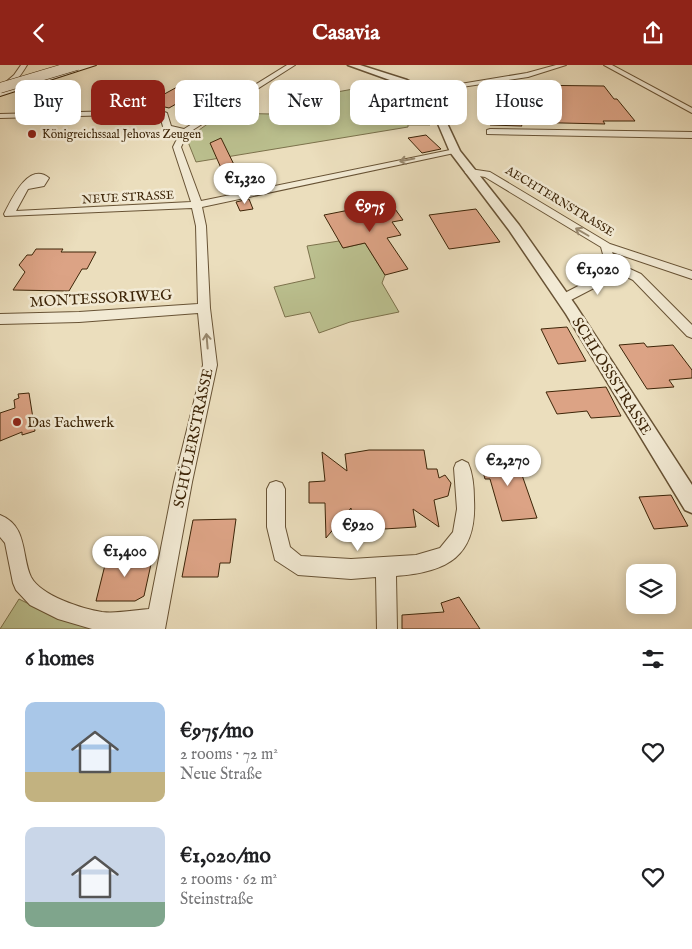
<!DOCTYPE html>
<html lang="en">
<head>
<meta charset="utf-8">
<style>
	body { margin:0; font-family:"IM FELL English",serif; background:#f6f6f6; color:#202124; height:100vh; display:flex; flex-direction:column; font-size:19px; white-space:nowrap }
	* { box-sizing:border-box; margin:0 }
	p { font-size:16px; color:#757577 }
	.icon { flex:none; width:28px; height:28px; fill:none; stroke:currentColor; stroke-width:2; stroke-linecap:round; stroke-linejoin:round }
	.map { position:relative; height:564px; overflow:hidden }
	.details { display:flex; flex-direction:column; background:#fff; flex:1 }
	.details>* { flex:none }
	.hud { position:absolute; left:15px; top:15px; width:662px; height:45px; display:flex; gap:10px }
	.buttons { position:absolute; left:626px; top:499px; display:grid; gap:10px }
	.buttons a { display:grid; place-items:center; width:50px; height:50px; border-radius:10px; background:#fff; box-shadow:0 2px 12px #0003; font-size:25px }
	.price { position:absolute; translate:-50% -42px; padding:0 11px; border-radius:18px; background:#fff; color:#222; font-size:16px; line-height:32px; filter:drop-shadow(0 1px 2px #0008) }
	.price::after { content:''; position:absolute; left:50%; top:30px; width:15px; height:11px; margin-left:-8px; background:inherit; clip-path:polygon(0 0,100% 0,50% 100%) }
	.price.on { background:#8f2418; color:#fff }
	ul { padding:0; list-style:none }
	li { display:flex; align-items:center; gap:15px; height:125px; padding:0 25px }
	li span { display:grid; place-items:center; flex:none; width:140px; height:100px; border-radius:10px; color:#555 }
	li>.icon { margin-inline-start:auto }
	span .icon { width:60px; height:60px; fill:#fffc; stroke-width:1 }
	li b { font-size:21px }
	h2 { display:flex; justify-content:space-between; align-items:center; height:60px; padding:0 25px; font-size:21px }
	.chip { padding:0 18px; border-radius:10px; background:#fff; box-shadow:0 2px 12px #0003; font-size:18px; line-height:45px }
	.chip.on { background:#8f2418; color:#fff }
	header { display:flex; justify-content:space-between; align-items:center; height:65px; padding:0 25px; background:#8f2418; color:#fff; font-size:22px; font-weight:700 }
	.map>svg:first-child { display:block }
	.green { fill:#bbc08f; stroke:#7c724c }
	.building { fill:#dca385; stroke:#3d2508 }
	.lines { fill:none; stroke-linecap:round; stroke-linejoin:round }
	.minor-casing { stroke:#685335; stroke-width:2 }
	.tertiary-casing { stroke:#685335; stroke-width:3 }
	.secondary-casing { stroke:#3d2508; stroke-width:2 }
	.minor { fill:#f2ead4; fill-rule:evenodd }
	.tertiary { fill:#f2ead4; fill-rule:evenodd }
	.secondary { fill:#f2ead4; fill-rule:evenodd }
	.secondary-bridge-casing { stroke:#3d2508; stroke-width:11; stroke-linecap:butt }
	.secondary-bridge { stroke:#f2ead4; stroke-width:10 }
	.oneway { stroke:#98886e }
	.poi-dot { fill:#8f2418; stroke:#f2ead4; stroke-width:2 }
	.labels { text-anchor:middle; stroke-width:5; stroke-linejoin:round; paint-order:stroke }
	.far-poi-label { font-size:12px; fill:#3d2508; stroke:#f2ead4; text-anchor:start }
	.far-street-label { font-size:12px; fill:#3d2508; stroke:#f2ead4 }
	.street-label { font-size:15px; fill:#3d2508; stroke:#f2ead4 }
	.poi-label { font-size:15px; fill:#3d2508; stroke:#f2ead4; text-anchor:start }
</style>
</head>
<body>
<header><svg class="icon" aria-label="back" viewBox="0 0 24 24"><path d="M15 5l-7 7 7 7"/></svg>Casavia<svg class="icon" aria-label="share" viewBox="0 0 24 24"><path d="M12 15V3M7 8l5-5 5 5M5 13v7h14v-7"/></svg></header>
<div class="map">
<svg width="692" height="564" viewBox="0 0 692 564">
	<rect width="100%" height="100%" fill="#ebdebd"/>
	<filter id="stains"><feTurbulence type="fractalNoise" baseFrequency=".004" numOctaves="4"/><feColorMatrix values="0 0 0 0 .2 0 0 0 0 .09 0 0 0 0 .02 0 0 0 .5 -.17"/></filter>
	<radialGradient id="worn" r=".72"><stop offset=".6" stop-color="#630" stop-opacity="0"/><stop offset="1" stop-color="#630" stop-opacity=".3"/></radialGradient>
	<path class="green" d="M 386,18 L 421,38 L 430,60 L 408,60 L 408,62 L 196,97 L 188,77 L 192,70 L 223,48 L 321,50 L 326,29 Z
		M 339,176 L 343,183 L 365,178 L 385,210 L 382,218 L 399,247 L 350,257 L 319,268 L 310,247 L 285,252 L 274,222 L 315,213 L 307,181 Z
		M 19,534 L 55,552 L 92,561 L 91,564 L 0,564 Z"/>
	<path class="building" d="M 518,20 L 604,21 L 614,34 L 617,34 L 635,56 L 603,56 L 605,59 L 520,57 L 522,61 L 490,60 L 478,24 L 519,24 Z
		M 179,21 L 199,26 L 169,43 L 148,38 Z
		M 426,70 L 441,84 L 422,88 L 408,73 Z
		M 221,73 L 241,114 L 245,125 L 232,128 L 210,78 Z
		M 249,134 L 253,144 L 240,146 L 236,137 Z
		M 390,137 L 403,155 L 392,157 L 401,170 L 387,173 L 408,204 L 385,210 L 365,178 L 343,183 L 324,150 Z
		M 476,144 L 500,177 L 449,184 L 429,150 Z
		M 36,184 L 63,184 L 61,187 L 96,187 L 87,204 L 82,204 L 69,226 L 13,225 L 25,207 L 19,200 L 27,190 L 32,190 Z
		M 567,262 L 576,278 L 586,296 L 558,299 L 541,264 Z
		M 644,278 L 647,282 L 673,280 L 692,305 L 692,313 L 669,315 L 674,322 L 647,324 L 619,280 Z
		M 606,322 L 621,351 L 591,353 L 587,346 L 557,349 L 546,327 Z
		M 29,328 L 35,366 L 22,370 L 22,367 L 0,376 L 0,348 L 15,343 L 14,335 L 19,333 L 18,329 Z
		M 369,385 L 424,385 L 427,404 L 437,404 L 439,413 L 445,410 L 451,418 L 448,431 L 434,435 L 439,462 L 413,444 L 416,462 L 352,466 L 351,443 L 326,473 L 325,438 L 309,438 L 309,417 L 325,416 L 322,387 L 347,406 L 345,389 Z
		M 515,390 L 537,453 L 502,456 L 490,414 L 485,414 L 479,392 Z
		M 671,430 L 688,461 L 654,464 L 639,432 Z
		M 236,454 L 230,498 L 220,498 L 218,512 L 182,512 L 193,455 Z
		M 153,490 L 144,531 L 135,536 L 96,536 L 107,492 Z
		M 459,532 L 480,564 L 402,564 L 402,550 L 444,547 L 441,538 Z"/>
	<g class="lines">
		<defs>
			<path id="minor" d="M 21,0 L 27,0 C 21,10 12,24 0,27 L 0,22 L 14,10 Z
				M 287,0 L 295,0 L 188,68 L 181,82 L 201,136 L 455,84 L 459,87 L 202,142 L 206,161 L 210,243 L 217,300 L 192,417 L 165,564 L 92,564 L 58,554 L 30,540 L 16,525 L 13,518 L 5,478 L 0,472 L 0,450 C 28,461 21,490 31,512 C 41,531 83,544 102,547 C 117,549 134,545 149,544 L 174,417 L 203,300 L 198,248 L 79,257 L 0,259 L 0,249 L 79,247 L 198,239 L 196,161 L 192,143 L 5,151 L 4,149 C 11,136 28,96 49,113 L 44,121 L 28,124 L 16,146 L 191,137 L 173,82 L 180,68 L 164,65 L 160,51 L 157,49 L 0,53 L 0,49 L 159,45 L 167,48 L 171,61 L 184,64 Z
				M 556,0 L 566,0 L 528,12 L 422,28 L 418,26 L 527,8 Z
				M 604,0 L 612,0 L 692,43 L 692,48 Z
				M 490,64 L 692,67 L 692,73 L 487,69 L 487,65 Z
				M 470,104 L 490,107 L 610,179 L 692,206 L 692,214 L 612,187 L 617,198 L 641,209 L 692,260 L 692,273 L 687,271 L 633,215 L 621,209 L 567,237 L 559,237 L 557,234 L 559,231 L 611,204 L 606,200 L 601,182 L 485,112 L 467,109 L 465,107 Z
				M 462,395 L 468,398 C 473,409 474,423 474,435 C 477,492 447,507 396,511 L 397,564 L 377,564 L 376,512 L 351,514 L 298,510 L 275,495 L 267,462 L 267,424 L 270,418 L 276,416 L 282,418 L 285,424 L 285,462 L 290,482 L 301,491 L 351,494 L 416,490 L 440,483 L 453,467 L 457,444 L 454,403 L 456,398 Z"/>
			<path id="tertiary" d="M 348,0 L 360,0 L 407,15 L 425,24 L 437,37 L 460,86 L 519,160 L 576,241 L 692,420 L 692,448 L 685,445 L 566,249 L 509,165 L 450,87 L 430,40 L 419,28 L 401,19 Z"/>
			<path id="secondary" d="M 81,0 L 96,0 L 0,31 L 0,25 Z"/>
		</defs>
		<use href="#minor" class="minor-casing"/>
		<use href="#tertiary" class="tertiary-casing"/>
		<use href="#secondary" class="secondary-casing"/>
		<use href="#minor" class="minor"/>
		<use href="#tertiary" class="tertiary"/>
		<use href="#secondary" class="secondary"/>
		<defs>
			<path id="secondary-bridge" d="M 0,23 L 77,0"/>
		</defs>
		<use href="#secondary-bridge" class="secondary-bridge-casing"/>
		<use href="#secondary-bridge" class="secondary-bridge"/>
	</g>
	<defs><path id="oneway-shaft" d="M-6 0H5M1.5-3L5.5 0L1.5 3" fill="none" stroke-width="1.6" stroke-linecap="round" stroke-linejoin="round" transform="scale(1.25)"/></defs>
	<g class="oneway">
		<use href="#oneway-shaft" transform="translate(407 95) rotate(168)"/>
		<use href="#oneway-shaft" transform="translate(582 167) rotate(-150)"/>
		<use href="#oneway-shaft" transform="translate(207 276) rotate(-95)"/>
	</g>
	<g class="poi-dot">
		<circle cx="32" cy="69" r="5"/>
		<circle cx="17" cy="357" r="5"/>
	</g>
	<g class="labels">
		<g class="far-poi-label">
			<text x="42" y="73">Königreichssaal Jehovas Zeugen</text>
		</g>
		<g class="far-street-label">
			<text transform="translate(128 132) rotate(-3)" y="4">NEUE STRASSE</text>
			<text transform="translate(560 136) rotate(31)" y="4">AECHTERNSTRASSE</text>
		</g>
		<g class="street-label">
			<text transform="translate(101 233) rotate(-3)" y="5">MONTESSORIWEG</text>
			<text transform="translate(612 311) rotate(58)" y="5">SCHLOSSSTRASSE</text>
			<text transform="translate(193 373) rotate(-78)" y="5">SCHÜLERSTRASSE</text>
		</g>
		<g class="poi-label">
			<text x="27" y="362">Das Fachwerk</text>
		</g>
	</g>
	<rect width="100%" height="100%" filter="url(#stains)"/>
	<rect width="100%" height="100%" fill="url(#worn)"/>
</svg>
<div class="buttons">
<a><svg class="icon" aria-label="layers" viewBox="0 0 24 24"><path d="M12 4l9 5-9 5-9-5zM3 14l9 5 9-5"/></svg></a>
</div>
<b class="price" style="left:245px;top:140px">€1,320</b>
<b class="price on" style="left:370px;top:168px">€975</b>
<b class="price" style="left:598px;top:231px">€1,020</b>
<b class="price" style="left:508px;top:422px">€2,270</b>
<b class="price" style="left:358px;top:487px">€920</b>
<b class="price" style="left:125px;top:513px">€1,400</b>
<div class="hud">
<a class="chip">Buy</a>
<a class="chip on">Rent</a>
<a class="chip">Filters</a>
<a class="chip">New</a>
<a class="chip">Apartment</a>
<a class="chip">House</a>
</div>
</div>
<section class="details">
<h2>6 homes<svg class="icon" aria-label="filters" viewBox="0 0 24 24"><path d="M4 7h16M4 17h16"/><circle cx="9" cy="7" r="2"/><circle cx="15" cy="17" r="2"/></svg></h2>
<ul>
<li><span style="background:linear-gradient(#a9c7e8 70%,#c2b280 0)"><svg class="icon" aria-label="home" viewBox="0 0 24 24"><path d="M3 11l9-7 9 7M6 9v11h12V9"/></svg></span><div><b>€975/mo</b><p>2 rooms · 72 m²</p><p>Neue Straße</p></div><svg class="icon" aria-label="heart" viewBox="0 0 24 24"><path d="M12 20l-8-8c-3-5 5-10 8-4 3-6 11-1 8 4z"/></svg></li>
<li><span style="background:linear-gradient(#c9d6e8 75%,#7fa58c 0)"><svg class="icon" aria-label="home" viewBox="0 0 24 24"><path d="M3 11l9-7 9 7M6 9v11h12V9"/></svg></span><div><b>€1,020/mo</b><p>2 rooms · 62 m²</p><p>Steinstraße</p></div><svg class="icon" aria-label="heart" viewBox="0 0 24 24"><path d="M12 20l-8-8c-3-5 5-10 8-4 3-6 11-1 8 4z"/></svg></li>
</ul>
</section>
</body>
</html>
